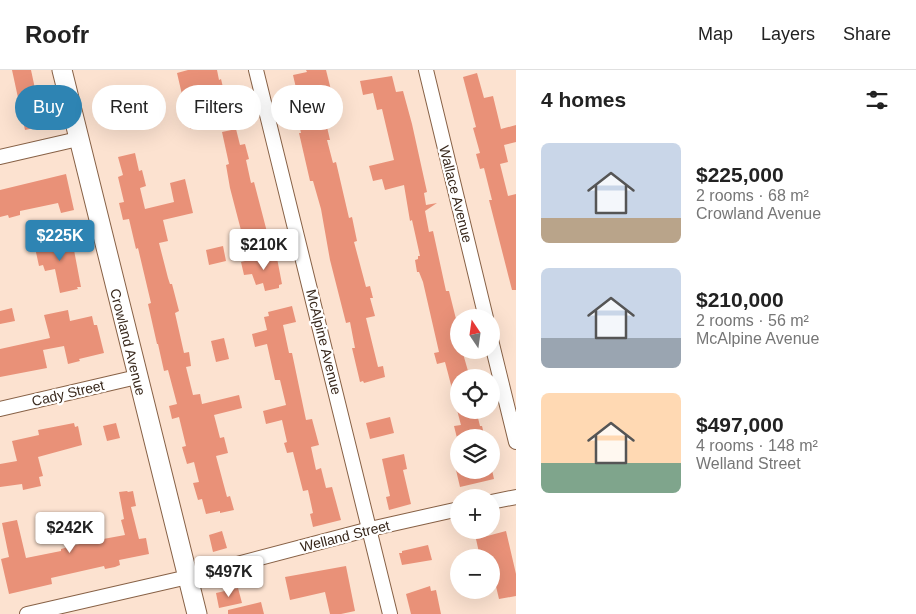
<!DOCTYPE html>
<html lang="en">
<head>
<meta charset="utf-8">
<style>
	body { margin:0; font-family:Arial,sans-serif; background:#f2f2f2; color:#222; height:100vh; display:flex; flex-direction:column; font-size:19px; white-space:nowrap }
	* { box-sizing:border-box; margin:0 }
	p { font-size:16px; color:#767676 }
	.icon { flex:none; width:28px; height:28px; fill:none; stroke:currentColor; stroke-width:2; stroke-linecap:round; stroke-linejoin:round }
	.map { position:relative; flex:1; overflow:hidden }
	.sheet { display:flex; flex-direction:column; background:#fff; width:400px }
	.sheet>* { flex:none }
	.guide { position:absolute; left:15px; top:15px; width:425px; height:45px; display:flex; gap:10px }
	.needle { width:32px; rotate:347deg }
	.buttons { position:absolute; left:450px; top:239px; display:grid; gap:10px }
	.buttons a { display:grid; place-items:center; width:50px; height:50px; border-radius:50%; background:#fff; box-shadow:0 5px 20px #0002; font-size:25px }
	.price { position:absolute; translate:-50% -42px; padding:0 11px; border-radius:5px; background:#fff; color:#222; font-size:16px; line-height:32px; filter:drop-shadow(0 1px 2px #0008) }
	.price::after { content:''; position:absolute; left:50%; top:30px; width:15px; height:11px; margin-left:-8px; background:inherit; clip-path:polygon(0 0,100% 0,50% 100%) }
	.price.selected { background:#2e84b3; color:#fff }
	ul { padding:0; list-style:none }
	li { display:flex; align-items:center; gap:15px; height:125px; padding:0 25px }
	li span { display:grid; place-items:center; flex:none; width:140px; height:100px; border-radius:8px; color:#555 }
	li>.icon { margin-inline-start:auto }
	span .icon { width:60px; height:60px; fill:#fffc; stroke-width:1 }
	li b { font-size:21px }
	h2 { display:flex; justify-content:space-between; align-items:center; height:60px; padding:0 25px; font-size:21px }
	.pill { padding:0 18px; border-radius:22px; background:#fff; box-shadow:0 5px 20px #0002; font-size:18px; line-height:45px }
	.pill.selected { background:#2e84b3; color:#fff }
	header { display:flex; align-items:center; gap:30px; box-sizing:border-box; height:70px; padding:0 25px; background:#fff; border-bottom:1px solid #e0e0e0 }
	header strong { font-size:24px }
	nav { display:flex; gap:28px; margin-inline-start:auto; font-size:18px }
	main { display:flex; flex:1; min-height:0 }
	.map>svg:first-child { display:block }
	.building { fill:#e99178 }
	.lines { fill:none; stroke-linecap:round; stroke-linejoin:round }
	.street-casing { stroke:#876146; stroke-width:16 }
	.secondary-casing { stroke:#876146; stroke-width:21 }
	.street { stroke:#fff; stroke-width:14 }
	.secondary { stroke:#fff; stroke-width:19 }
	.labels { text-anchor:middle; stroke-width:4.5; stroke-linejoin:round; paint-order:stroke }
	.street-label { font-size:14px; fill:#39291d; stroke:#fff }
</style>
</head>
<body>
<header>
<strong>Roofr</strong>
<nav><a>Map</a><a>Layers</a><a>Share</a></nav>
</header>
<main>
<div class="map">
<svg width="516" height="544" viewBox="0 0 516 544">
	<rect width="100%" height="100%" fill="#fce2d0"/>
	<path class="building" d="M 12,0 L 31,0 L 43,56 L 25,60 Z
		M 188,0 L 217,0 L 219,10 L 221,9 L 227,34 L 225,34 L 229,50 L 190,59 L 177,3 Z
		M 306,0 L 326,0 L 334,32 L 320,35 L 324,58 L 327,57 L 330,70 L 327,70 L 333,93 L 336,92 L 349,148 L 352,147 L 357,171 L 354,172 L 366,217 L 370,216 L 373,228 L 370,228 L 375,246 L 366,248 L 378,297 L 383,296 L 385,307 L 364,313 L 363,311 L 360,312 L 352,278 L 355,278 L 350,252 L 346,253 L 330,190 L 321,139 L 313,111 L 310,111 L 299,63 L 301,63 L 297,45 L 305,41 L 299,17 L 296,18 L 293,5 L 307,2 Z
		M 477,3 L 484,28 L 493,26 L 501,59 L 516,55 L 516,72 L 504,75 L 508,92 L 500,94 L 508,126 L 516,124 L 516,220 L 512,220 L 489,130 L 492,130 L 484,98 L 480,99 L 476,84 L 480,83 L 473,58 L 476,57 L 463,7 Z
		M 392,6 L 396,22 L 403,21 L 412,54 L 427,122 L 424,123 L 426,135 L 437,133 L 425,141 L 429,162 L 433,161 L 446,221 L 449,221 L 457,253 L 459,252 L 459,280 L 462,280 L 470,308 L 459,308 L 459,330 L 455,330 L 445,292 L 437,294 L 434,283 L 439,282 L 423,212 L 419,202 L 417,202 L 415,190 L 418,189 L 418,186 L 420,186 L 412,150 L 410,151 L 404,115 L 385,120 L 382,109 L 373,111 L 369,96 L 394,90 L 382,39 L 377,40 L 373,23 L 363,25 L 360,11 Z
		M 236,59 L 240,75 L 245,74 L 249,89 L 246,90 L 251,113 L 254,112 L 267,162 L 243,168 L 230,118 L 226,95 L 229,94 L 222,62 Z
		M 135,83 L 139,101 L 142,100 L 146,116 L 140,118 L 145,139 L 174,132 L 170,113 L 185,109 L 193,143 L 163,150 L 168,171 L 159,173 L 168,208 L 170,214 L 172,214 L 179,241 L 175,243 L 184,283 L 189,282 L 191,296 L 186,297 L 193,325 L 200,324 L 202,334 L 239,325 L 242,338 L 214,345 L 220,368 L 224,367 L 228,383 L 216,386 L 227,427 L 230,426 L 234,440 L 220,443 L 220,441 L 206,444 L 202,429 L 198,430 L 193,413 L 199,412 L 194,392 L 187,394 L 182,377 L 186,376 L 179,347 L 172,349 L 169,336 L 177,334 L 168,300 L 164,301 L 158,274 L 157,274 L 148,234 L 151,233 L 138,178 L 136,179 L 129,149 L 123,150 L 119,133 L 124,132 L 118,107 L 123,105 L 118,87 Z
		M 66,104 L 74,140 L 61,143 L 58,133 L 20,141 L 20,145 L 9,148 L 8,145 L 0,147 L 0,120 Z
		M 68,165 L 72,181 L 74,180 L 81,217 L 77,217 L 78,219 L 60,223 L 55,199 L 45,201 L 43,195 L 39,196 L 34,173 Z
		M 223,176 L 226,191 L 209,195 L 206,180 Z
		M 276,183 L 282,214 L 279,215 L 279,218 L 265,221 L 263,213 L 256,215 L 252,204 L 244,205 L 241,192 Z
		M 292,236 L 296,252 L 283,255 L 289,283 L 292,283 L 306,350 L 312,349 L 319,375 L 311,377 L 316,400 L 321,398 L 326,418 L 332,417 L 341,450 L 313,457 L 310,444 L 313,443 L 308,420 L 303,421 L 293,382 L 287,383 L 284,373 L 287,372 L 282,350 L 266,354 L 263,341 L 286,335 L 280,310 L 275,310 L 267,274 L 255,277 L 252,264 L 267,260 L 264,247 L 269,246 L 268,242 Z
		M 12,238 L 15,251 L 0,254 L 0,241 Z
		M 68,240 L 70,251 L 92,246 L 94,255 L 97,255 L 104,283 L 79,289 L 80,291 L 68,294 L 64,276 L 43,280 L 47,298 L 0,307 L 0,279 L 50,268 L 44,245 Z
		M 224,268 L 229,289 L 216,292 L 211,271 Z
		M 457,340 L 476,340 L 480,356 L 482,356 L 485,368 L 457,368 L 454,356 L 461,355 Z
		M 390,347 L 394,363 L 370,369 L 366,353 Z
		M 74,353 L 75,357 L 78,356 L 82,375 L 38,387 L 43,406 L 39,407 L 41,416 L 23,420 L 22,414 L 0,417 L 0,394 L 17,391 L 12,371 L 39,365 L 38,360 Z
		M 116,353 L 120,368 L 107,371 L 103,356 Z
		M 404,384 L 407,399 L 403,400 L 411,434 L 389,440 L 386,427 L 390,426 L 382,389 Z
		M 456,400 L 492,400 L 494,409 L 460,417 Z
		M 127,421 L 128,422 L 133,421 L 136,436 L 131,437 L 139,469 L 146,468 L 149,484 L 119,490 L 120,495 L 115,497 L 105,499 L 104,496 L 51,508 L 52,514 L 9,524 L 1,489 L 9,487 L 2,453 L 17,450 L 26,488 L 61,481 L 61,479 L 87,472 L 125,465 L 121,450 L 124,449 L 119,422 Z
		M 222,461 L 227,478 L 213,482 L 209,465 Z
		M 506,461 L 516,504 L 516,526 L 499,529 L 494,508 L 491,508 L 491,485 L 480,487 L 476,469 Z
		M 428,475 L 432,490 L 402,495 L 399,483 L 402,483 L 402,481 Z
		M 346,496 L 355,541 L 341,544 L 330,544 L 325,522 L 290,530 L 285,507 Z
		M 430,516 L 431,521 L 436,520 L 441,544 L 411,544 L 406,524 Z
		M 238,518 L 242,533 L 219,538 L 216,523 Z
		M 261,532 L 264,544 L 228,544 L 228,540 Z"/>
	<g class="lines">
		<defs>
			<path id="street" d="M 256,0 L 390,544
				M 426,0 L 486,248
				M 0,87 L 78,69
				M 491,270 L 516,372
				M 0,339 L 137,307
				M 491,432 L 516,427
				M 27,544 L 188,507 L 370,459 L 459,439"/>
			<path id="secondary" d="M 62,0 L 197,544"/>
		</defs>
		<use href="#street" class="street-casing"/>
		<use href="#secondary" class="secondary-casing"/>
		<use href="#street" class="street"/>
		<use href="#secondary" class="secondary"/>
	</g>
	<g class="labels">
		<g class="street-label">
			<text transform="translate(456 124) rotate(76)" y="5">Wallace Avenue</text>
			<text transform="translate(128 272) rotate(76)" y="5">Crowland Avenue</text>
			<text transform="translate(324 272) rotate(76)" y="5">McAlpine Avenue</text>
			<text transform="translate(68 323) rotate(-13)" y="5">Cady Street</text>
			<text transform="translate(345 466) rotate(-14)" y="5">Welland Street</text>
		</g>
	</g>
</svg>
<div class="buttons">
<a><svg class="needle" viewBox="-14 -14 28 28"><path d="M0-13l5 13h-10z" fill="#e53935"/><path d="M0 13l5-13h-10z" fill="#767676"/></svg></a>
<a><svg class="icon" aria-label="locate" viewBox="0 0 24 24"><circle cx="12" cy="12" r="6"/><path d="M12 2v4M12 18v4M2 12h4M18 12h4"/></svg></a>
<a><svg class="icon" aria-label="layers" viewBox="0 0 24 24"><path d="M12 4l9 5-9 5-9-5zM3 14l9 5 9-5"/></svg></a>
<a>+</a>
<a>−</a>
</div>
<b class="price selected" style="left:60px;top:192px">$225K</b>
<b class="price" style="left:264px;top:201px">$210K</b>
<b class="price" style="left:70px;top:484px">$242K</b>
<b class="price" style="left:229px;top:528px">$497K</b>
<div class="guide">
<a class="pill selected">Buy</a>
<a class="pill">Rent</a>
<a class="pill">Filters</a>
<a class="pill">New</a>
</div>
</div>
<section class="sheet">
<h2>4 homes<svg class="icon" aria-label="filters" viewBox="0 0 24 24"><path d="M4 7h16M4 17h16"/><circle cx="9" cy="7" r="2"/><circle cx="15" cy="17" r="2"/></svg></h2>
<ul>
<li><span style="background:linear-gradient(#c9d6e8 75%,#b9a48a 0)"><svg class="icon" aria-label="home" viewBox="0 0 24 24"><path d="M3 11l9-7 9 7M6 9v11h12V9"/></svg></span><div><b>$225,000</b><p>2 rooms · 68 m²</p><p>Crowland Avenue</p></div></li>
<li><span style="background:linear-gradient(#c9d6e8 70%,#9aa5b1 0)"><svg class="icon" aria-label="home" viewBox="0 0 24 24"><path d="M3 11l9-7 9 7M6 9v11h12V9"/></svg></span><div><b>$210,000</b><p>2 rooms · 56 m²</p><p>McAlpine Avenue</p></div></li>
<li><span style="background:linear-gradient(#ffd9b3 70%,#7fa58c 0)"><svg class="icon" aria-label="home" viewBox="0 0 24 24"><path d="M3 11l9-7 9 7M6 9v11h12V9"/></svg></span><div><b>$497,000</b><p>4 rooms · 148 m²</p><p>Welland Street</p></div></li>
</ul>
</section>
</main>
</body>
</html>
